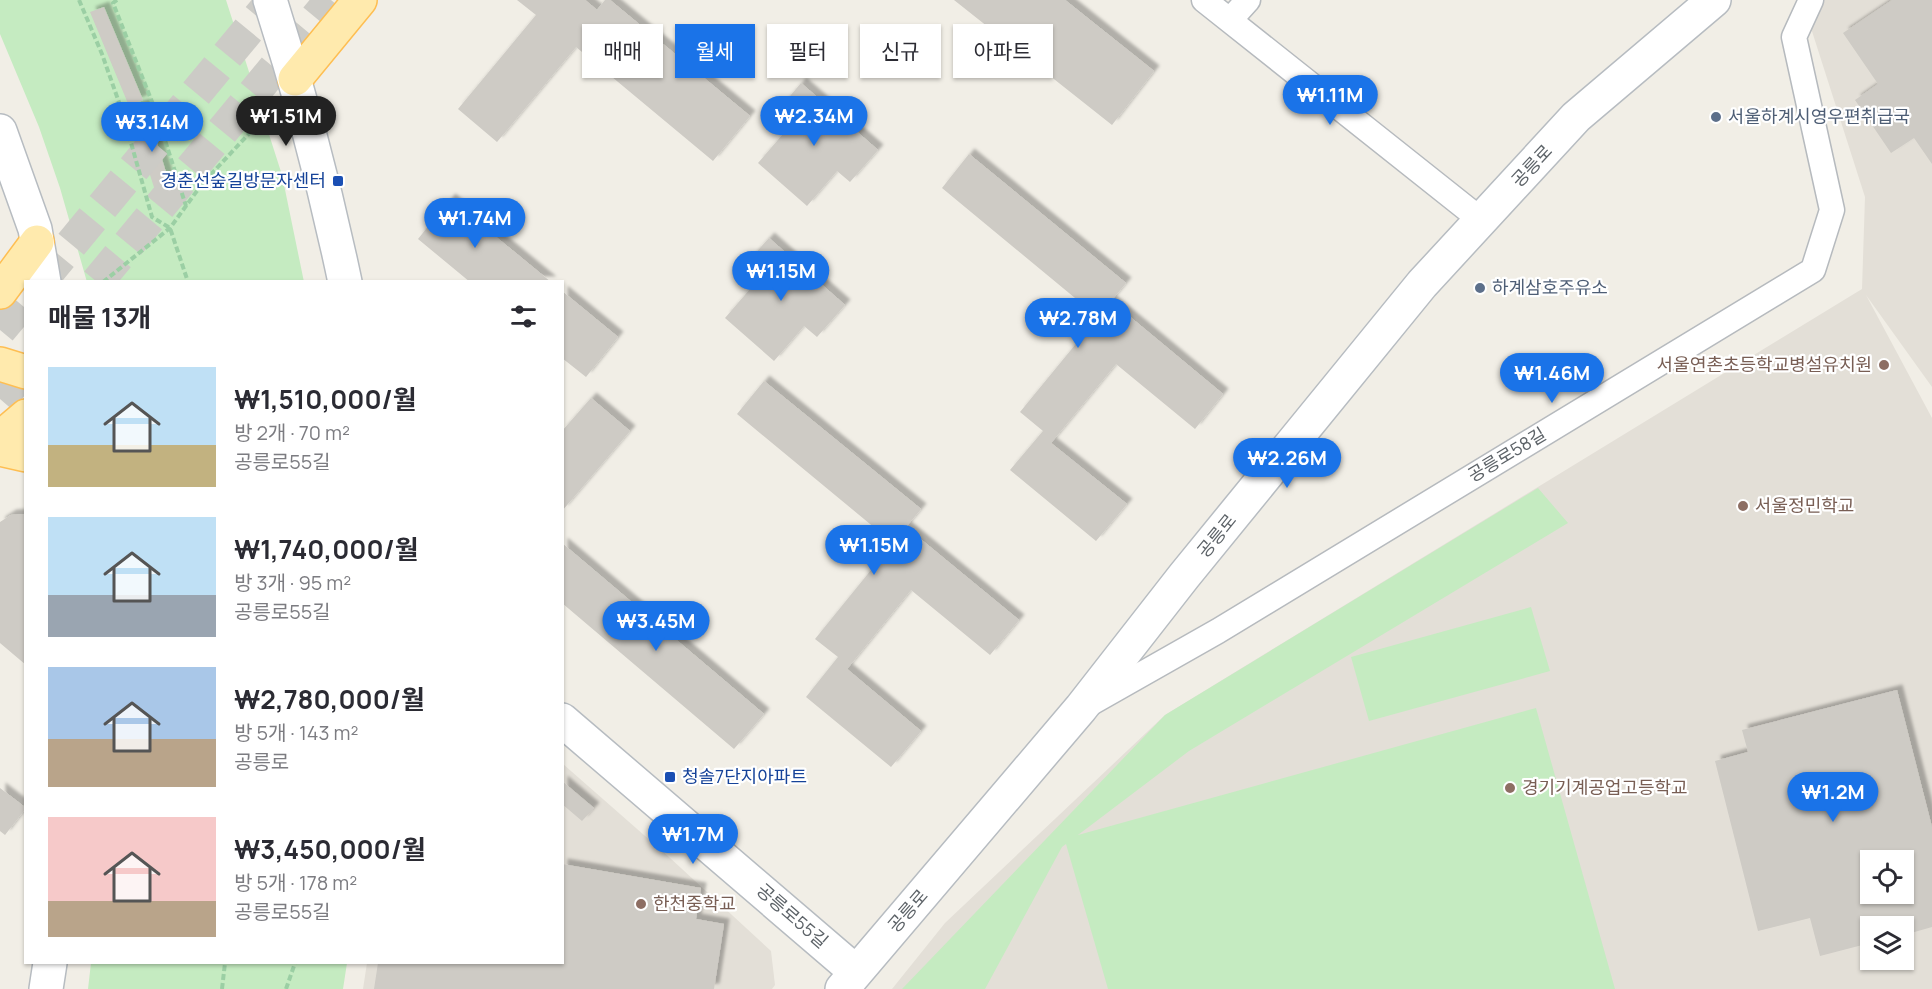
<!DOCTYPE html>
<html lang="ko">
<head>
<meta charset="utf-8">
<style>
	body { margin:0; font-family:Manrope,"Noto Sans KR",sans-serif; background:#f2f2f3; color:#2b2b33; height:100vh; display:flex; flex-direction:column; font-size:22px; white-space:nowrap }
	* { box-sizing:border-box; margin:0 }
	p { font-size:20px; color:#7c7c81 }
	.icon { flex:none; width:33px; height:33px; fill:none; stroke:currentColor; stroke-width:2; stroke-linecap:round; stroke-linejoin:round }
	.map { position:relative; flex:1; overflow:hidden }
	.drawer { position:absolute; left:24px; top:280px; width:540px; height:684px; display:flex; flex-direction:column; background:#fff; border-radius:0px; box-shadow:0 2px 4px #0004 }
	.drawer>* { flex:none }
	.hud { position:absolute; left:582px; top:24px; width:570px; height:54px; display:flex; gap:12px }
	.fabs { position:absolute; left:1860px; top:850px; display:grid; gap:12px }
	.fabs a { display:grid; place-items:center; width:54px; height:54px; border-radius:0px; background:#fff; box-shadow:0 2px 4px #0004; font-size:30px }
	.price { position:absolute; translate:-50% -51px; padding:0 14px; border-radius:21px; background:#1a73e8; color:#fff; font-size:20px; line-height:39px; filter:drop-shadow(0 2px 3px #0008) }
	.price::after { content:''; position:absolute; left:50%; top:36px; width:18px; height:14px; margin-left:-9px; background:inherit; clip-path:polygon(0 0,100% 0,50% 100%) }
	.price.active { background:#222; color:#fff }
	ul { padding:0; list-style:none }
	li { display:flex; align-items:center; gap:18px; height:150px; padding:0 24px }
	li span { display:grid; place-items:center; flex:none; width:168px; height:120px; border-radius:0px; color:#555 }
	li>.icon { margin-inline-start:auto }
	span .icon { width:72px; height:72px; fill:#fffc; stroke-width:1 }
	li b { font-size:26px }
	h2 { display:flex; justify-content:space-between; align-items:center; height:72px; padding:0 24px; font-size:26px }
	.chip { padding:0 21px; border-radius:0px; background:#fff; box-shadow:0 2px 4px #0004; font-size:21px; line-height:54px }
	.chip.active { background:#1a73e8; color:#fff }
	.map>svg:first-child { display:block }
	.education { fill:#e3dfd7; fill-rule:evenodd }
	.green { fill:#c5ebc1 }
	.building { fill:#cecbc5; fill-rule:evenodd; filter:url(#shadow) }
	.lines { fill:none; stroke-linecap:round; stroke-linejoin:round }
	.primary-tunnel { stroke:#cccbc6; stroke-width:33; stroke-dasharray:33 16; stroke-linecap:butt }
	.street-casing { stroke:#b6babe; stroke-width:27 }
	.secondary-casing { stroke:#b7bcc1; stroke-width:36 }
	.primary-casing { stroke:#febe52; stroke-width:36 }
	.path { stroke:#9bcfa4; stroke-width:4; stroke-dasharray:6 3; stroke-linecap:butt }
	.street { stroke:#fff; stroke-width:24 }
	.secondary { stroke:#fff; stroke-width:33 }
	.primary { stroke:#ffeaad; stroke-width:33 }
	.service-dot { fill:#5c6f8a; stroke:#fff; stroke-width:2 }
	.transit-dot { fill:#1a4fb4; stroke:#fff; stroke-width:2 }
	.education-dot { fill:#8d6e63; stroke:#fff; stroke-width:2 }
	.labels { text-anchor:middle; stroke-width:4.5; stroke-linejoin:round; paint-order:stroke }
	.service-label { font-size:18px; fill:#4e5e75; stroke:#fff; text-anchor:start }
	.street-label { font-size:18px; fill:#5d6368; stroke:#fff }
	.transit-label { font-size:18px; fill:#164399; stroke:#fff; text-anchor:end }
	.education-label { font-size:18px; fill:#785e54; stroke:#fff; text-anchor:start }
</style>
</head>
<body>
<div class="map">
<svg width="1932" height="989" viewBox="0 0 1932 989">
	<defs>
		<filter id="shadow"><feDropShadow dx="5.5" dy="-5.5" stdDeviation="1.5" flood-color="#0004"/></filter>
	</defs>
	<rect width="100%" height="100%" fill="#f1eee6"/>
	<path class="education" d="M 1802,0 L 1932,0 L 1932,387 L 1866,295 L 1932,418 L 1932,989 L 892,989 L 945,923 L 1165,715 L 1862,289 L 1865,197 ZM 1870,861 L 1904,861 L 1904,894 L 1870,894 ZM 1870,927 L 1904,927 L 1904,960 L 1870,960 Z
		M 563,764 L 669,857 L 771,951 L 775,985 L 772,989 L 363,989 L 367,963 L 562,963 Z"/>
	<path class="green" d="M 0,0 L 226,0 L 282,175 L 304,282 L 87,282 L 60,188 L 39,127 L 0,34 Z
		M 1538,488 L 1568,523 L 1189,751 L 1078,835 L 1536,708 L 1615,989 L 1108,989 L 1066,844 L 1062,847 L 985,989 L 902,989 L 1165,715 Z
		M 1531,607 L 1550,671 L 1369,721 L 1351,657 Z
		M 91,963 L 347,963 L 343,989 L 88,989 Z"/>
	<path class="building" d="M 517,0 L 585,0 L 597,10 L 605,0 L 610,0 L 750,116 L 713,161 L 576,47 L 497,142 L 458,109 L 536,15 Z
		M 954,0 L 1065,0 L 1154,71 L 1112,125 Z
		M 1892,0 L 1932,0 L 1932,164 L 1914,138 L 1891,153 L 1855,100 L 1878,84 L 1843,33 Z
		M 104,7 L 143,100 L 129,106 L 90,12 Z
		M 801,83 L 878,150 L 850,182 L 837,171 L 807,206 L 758,163 L 790,126 L 775,114 Z
		M 145,104 L 174,198 L 159,203 L 129,109 Z
		M 969,154 L 1126,283 L 1111,301 L 1223,394 L 1195,429 L 1116,364 L 1051,443 L 1127,504 L 1096,541 L 1010,470 L 1043,431 L 1020,412 L 1098,317 L 942,188 Z
		M 450,199 L 551,282 L 470,282 L 418,239 Z
		M 769,238 L 845,305 L 817,337 L 804,326 L 774,361 L 725,318 L 757,281 L 742,268 Z
		M 562,291 L 618,337 L 586,377 L 562,358 Z
		M 764,381 L 921,509 L 906,527 L 1019,620 L 990,655 L 911,590 L 847,669 L 921,731 L 891,767 L 806,697 L 838,657 L 815,639 L 893,543 L 737,414 Z
		M 591,398 L 630,431 L 562,511 L 562,431 Z
		M 26,514 L 26,665 L 0,643 L 0,522 L 11,515 Z
		M 562,543 L 764,714 L 734,749 L 562,603 Z
		M 1897,690 L 1932,827 L 1932,927 L 1904,935 L 1904,927 L 1870,927 L 1870,943 L 1820,956 L 1810,918 L 1758,931 L 1715,761 L 1748,752 L 1742,730 ZM 1870,861 L 1904,861 L 1904,894 L 1870,894 Z
		M 562,781 L 594,808 L 582,821 L 562,804 Z
		M 0,788 L 26,808 L 5,835 L 0,831 Z
		M 562,864 L 701,888 L 696,919 L 724,924 L 714,989 L 374,989 L 378,963 L 562,963 Z"/>
	<g class="lines">
		<path class="primary-tunnel" d="M 40,282 L 273,0
			M 97,282 L 331,0
			M 0,330 L 26,299
			M 0,399 L 26,369"/>
		<defs>
			<path id="street" d="M 1204,0 L 1481,220
				M 1230,20 L 1248,0
				M 1091,703 L 1218,631 L 1813,270 L 1832,210 L 1794,37 L 1811,0"/>
			<path id="secondary" d="M 270,0 C 300,93 325,187 345,282
				M 0,131 L 35,229 L 44,282
				M 562,720 L 856,972
				M 46,989 L 50,963
				M 842,989 L 1081,708 L 1184,576 L 1422,284 L 1576,117 L 1714,0"/>
			<path id="primary" d="M 295,79 L 360,0
				M 0,292 L 37,242
				M 0,364 L 26,372
				M 0,438 L 26,416
				M 0,449 L 26,455"/>
		</defs>
		<use href="#street" class="street-casing"/>
		<use href="#secondary" class="secondary-casing"/>
		<use href="#primary" class="primary-casing"/>
		<path class="path" d="M 79,0 L 102,54 L 122,111 L 152,217 L 170,228 L 188,282
			M 117,0 L 113,3 L 156,112 L 186,206
			M 103,282 L 170,228 L 202,184 L 271,110
			M 222,989 L 225,963
			M 286,989 L 295,963"/>
		<use href="#street" class="street"/>
		<use href="#secondary" class="secondary"/>
		<use href="#primary" class="primary"/>
	</g>
	<g class="service-dot">
		<circle cx="1716" cy="117" r="6"/>
		<circle cx="1480" cy="288" r="6"/>
	</g>
	<g class="transit-dot">
		<rect x="332" y="175" width="12" height="12" rx="3"/>
		<rect x="664" y="771" width="12" height="12" rx="3"/>
	</g>
	<g class="education-dot">
		<circle cx="1884" cy="365" r="6"/>
		<circle cx="1743" cy="506" r="6"/>
		<circle cx="1510" cy="788" r="6"/>
		<circle cx="641" cy="904" r="6"/>
	</g>
	<g class="labels">
		<g class="service-label">
			<text x="1728" y="123">서울하계시영우편취급국</text>
			<text x="1492" y="294">하계삼호주유소</text>
		</g>
		<g class="street-label">
			<text transform="translate(1532 166) rotate(-47)" y="6">공릉로</text>
			<text transform="translate(1507 455) rotate(-31)" y="6">공릉로58길</text>
			<text transform="translate(1217 536) rotate(-51)" y="6">공릉로</text>
			<text transform="translate(908 911) rotate(-49)" y="6">공릉로</text>
			<text transform="translate(792 916) rotate(41)" y="6">공릉로55길</text>
		</g>
		<g class="transit-label">
			<text x="326" y="187">경춘선숲길방문자센터</text>
			<text x="682" y="783" text-anchor="start">청솔7단지아파트</text>
		</g>
		<g class="education-label">
			<text x="1872" y="371" text-anchor="end">서울연촌초등학교병설유치원</text>
			<text x="1755" y="512">서울정민학교</text>
			<text x="1522" y="794">경기기계공업고등학교</text>
			<text x="653" y="910">한천중학교</text>
		</g>
	</g>
</svg>
<div class="fabs">
<a><svg class="icon" aria-label="locate" viewBox="0 0 24 24"><circle cx="12" cy="12" r="6"/><path d="M12 2v4M12 18v4M2 12h4M18 12h4"/></svg></a>
<a><svg class="icon" aria-label="layers" viewBox="0 0 24 24"><path d="M12 4l9 5-9 5-9-5zM3 14l9 5 9-5"/></svg></a>
</div>
<b class="price" style="left:1330px;top:126px">₩1.11M</b>
<b class="price active" style="left:286px;top:147px">₩1.51M</b>
<b class="price" style="left:814px;top:147px">₩2.34M</b>
<b class="price" style="left:152px;top:153px">₩3.14M</b>
<b class="price" style="left:475px;top:249px">₩1.74M</b>
<b class="price" style="left:781px;top:302px">₩1.15M</b>
<b class="price" style="left:1078px;top:349px">₩2.78M</b>
<b class="price" style="left:1552px;top:404px">₩1.46M</b>
<b class="price" style="left:1287px;top:489px">₩2.26M</b>
<b class="price" style="left:874px;top:576px">₩1.15M</b>
<b class="price" style="left:656px;top:652px">₩3.45M</b>
<b class="price" style="left:1833px;top:823px">₩1.2M</b>
<b class="price" style="left:693px;top:865px">₩1.7M</b>
<div class="hud">
<a class="chip">매매</a>
<a class="chip active">월세</a>
<a class="chip">필터</a>
<a class="chip">신규</a>
<a class="chip">아파트</a>
</div>
<section class="drawer">
<h2>매물 13개<svg class="icon" aria-label="filters" viewBox="0 0 24 24"><path d="M4 7h16M4 17h16"/><circle cx="9" cy="7" r="2"/><circle cx="15" cy="17" r="2"/></svg></h2>
<ul>
<li><span style="background:linear-gradient(#bfe0f5 65%,#c2b280 0)"><svg class="icon" aria-label="home" viewBox="0 0 24 24"><path d="M3 11l9-7 9 7M6 9v11h12V9"/></svg></span><div><b>₩1,510,000/월</b><p>방 2개 · 70 m²</p><p>공릉로55길</p></div></li>
<li><span style="background:linear-gradient(#bfe0f5 65%,#9aa5b1 0)"><svg class="icon" aria-label="home" viewBox="0 0 24 24"><path d="M3 11l9-7 9 7M6 9v11h12V9"/></svg></span><div><b>₩1,740,000/월</b><p>방 3개 · 95 m²</p><p>공릉로55길</p></div></li>
<li><span style="background:linear-gradient(#a9c7e8 60%,#b9a48a 0)"><svg class="icon" aria-label="home" viewBox="0 0 24 24"><path d="M3 11l9-7 9 7M6 9v11h12V9"/></svg></span><div><b>₩2,780,000/월</b><p>방 5개 · 143 m²</p><p>공릉로</p></div></li>
<li><span style="background:linear-gradient(#f6c9c9 70%,#b9a48a 0)"><svg class="icon" aria-label="home" viewBox="0 0 24 24"><path d="M3 11l9-7 9 7M6 9v11h12V9"/></svg></span><div><b>₩3,450,000/월</b><p>방 5개 · 178 m²</p><p>공릉로55길</p></div></li>
</ul>
</section>
</div>
</body>
</html>
